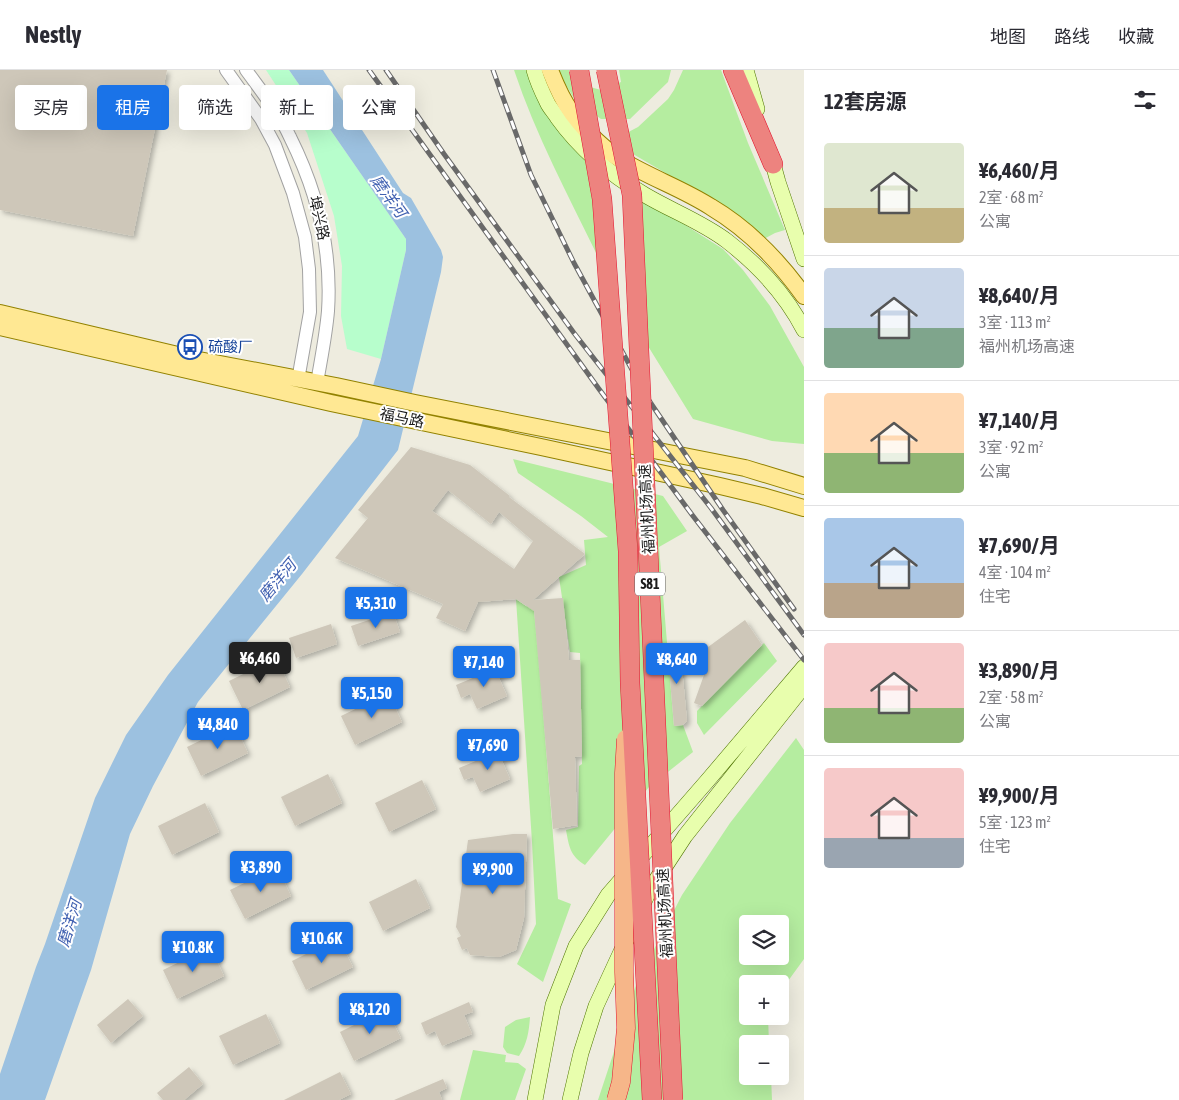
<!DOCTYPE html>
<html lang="zh">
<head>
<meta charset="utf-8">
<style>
	body { margin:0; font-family:"Asap Condensed","Noto Sans SC",sans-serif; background:#f7f7f7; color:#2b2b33; height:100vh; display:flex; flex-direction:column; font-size:19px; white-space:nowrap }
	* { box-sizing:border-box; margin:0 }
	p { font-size:16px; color:#7c7c81 }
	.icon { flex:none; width:28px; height:28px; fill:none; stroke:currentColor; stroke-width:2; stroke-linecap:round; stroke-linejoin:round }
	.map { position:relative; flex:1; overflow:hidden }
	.sheet { display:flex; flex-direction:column; background:#fff; width:375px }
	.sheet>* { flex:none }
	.top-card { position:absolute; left:15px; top:15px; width:475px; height:45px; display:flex; gap:10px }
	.controls { position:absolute; left:739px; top:845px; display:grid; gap:10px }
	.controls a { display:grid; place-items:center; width:50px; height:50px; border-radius:5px; background:#fff; box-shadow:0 5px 20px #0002; font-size:25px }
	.price { position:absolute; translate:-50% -42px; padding:0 11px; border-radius:5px; background:#1a73e8; color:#fff; font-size:16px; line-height:32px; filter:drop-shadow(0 1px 2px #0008) }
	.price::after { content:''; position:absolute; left:50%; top:30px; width:15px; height:11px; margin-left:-8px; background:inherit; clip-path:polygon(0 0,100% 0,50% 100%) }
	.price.active { background:#222; color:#fff }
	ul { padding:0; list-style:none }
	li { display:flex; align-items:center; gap:15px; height:125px; padding:0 20px }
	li+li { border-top:1px solid #e1e1e2 }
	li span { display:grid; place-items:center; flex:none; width:140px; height:100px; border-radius:5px; color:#555 }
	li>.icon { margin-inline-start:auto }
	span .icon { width:60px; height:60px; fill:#fffc; stroke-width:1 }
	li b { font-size:21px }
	h2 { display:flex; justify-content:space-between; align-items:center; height:60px; padding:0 20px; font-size:21px }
	.chip { padding:0 18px; border-radius:5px; background:#fff; box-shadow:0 5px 20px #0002; font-size:18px; line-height:45px }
	.chip.active { background:#1a73e8; color:#fff }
	header { display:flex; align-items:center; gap:30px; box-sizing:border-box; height:70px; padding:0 25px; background:#fff; border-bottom:1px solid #e1e1e2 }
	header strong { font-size:24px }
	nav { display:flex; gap:28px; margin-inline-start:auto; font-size:18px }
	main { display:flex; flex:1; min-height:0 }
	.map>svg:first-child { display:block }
	.grass { fill:#b5eda0; fill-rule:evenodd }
	.park { fill:#b7fecc }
	.water { fill:#9cc1e0 }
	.building { fill:#cec7b9; fill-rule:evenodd; filter:url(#shadow) }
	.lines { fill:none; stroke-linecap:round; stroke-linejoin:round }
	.tertiary-casing { stroke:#a2a2a2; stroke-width:14 }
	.secondary-casing { stroke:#4e7400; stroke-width:16 }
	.primary-casing { stroke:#928200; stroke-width:18 }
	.motorway-casing { stroke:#e3152f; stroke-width:20 }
	.tertiary { stroke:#fff; stroke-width:12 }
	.secondary { stroke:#e8fead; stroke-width:15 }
	.primary { stroke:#ffe893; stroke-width:16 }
	.motorway { stroke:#ed837f; stroke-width:19 }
	.rail-casing { stroke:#696969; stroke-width:5 }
	.rail { stroke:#fff; stroke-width:3; stroke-dasharray:9; stroke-linecap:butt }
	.trunk-bridge-casing { stroke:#e3152f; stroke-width:19; stroke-linecap:butt }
	.motorway-bridge-casing { stroke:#e3152f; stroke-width:20; stroke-linecap:butt }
	.trunk-bridge { stroke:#f6b689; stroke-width:18 }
	.motorway-bridge { stroke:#ed837f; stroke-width:19 }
	.labels { text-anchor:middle; stroke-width:4; stroke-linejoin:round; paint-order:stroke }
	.shield { fill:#fff; stroke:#5f5f5f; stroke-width:1 }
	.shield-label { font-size:14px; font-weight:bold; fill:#1b1b1b }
	.street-label { font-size:15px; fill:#1b1b1b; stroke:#fff }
	.transit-label { font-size:15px; fill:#164399; stroke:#fff; text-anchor:start }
	.water-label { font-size:16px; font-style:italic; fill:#4161b1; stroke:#fff }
</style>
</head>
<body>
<header>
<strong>Nestly</strong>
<nav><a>地图</a><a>路线</a><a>收藏</a></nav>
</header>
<main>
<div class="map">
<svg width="804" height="1030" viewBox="0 0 804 1030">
	<defs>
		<filter id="shadow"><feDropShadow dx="3" dy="3" stdDeviation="2.5" flood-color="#0004"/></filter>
	</defs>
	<rect width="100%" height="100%" fill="#eeecdf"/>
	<path class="grass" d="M 514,0 L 530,0 L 591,89 L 600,191 C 570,129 536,66 514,0 Z
		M 557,0 L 569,0 L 572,12 L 601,20 L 621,12 L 619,0 L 671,0 L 668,12 L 630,49 L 601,49 L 575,30 Z
		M 683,0 L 721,0 L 748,73 L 785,160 L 775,163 L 762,170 L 682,113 L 662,101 L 633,84 L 615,69 L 638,57 L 668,29 L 674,20 Z
		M 641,127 L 723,179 L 743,200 L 770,236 L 804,297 L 804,374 L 772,371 L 693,349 L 643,268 Z
		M 513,389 L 663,426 L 687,461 L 659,477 L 674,656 L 683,655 L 693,682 L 649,717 L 585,795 C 570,786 569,776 566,760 L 578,757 L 579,696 L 582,694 L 580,583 L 570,582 L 559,507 L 586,495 L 584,470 L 608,467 L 581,446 L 518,403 Z
		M 516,529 L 526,536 L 533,530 L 539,588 L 558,829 L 571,834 L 543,912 L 517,894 L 536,854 L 532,772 Z
		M 764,573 L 777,591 L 704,665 L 697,653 L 697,641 Z
		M 796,668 L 804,680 L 804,889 L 780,922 L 780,914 L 748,914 L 748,946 L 768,946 L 769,974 L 748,974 L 748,1006 L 771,1006 L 772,1030 L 598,1030 L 637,912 L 682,825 L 730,753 ZM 748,854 L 780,854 L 780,886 L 748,886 Z
		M 530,947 C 529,962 527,974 519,986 L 507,983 L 503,977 L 505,957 L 516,950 Z
		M 473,980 L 506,985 L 505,992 L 518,993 L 526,999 L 515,1030 L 460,1030 Z"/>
	<path class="park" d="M 266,0 L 289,0 L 406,169 L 406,180 L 381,289 L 347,279 L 341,246 L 342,196 L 334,146 L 307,63 Z"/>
	<path class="water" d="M 289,0 L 323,0 L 403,123 L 411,128 L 441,180 L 443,187 L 441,202 L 398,380 L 302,504 L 198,632 L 153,716 L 130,764 L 91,900 L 45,1030 L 0,1030 L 0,1004 L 36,897 L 45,874 L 95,728 L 126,665 L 168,605 L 358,366 L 381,289 L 406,180 L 406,169 Z"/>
	<path class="building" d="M 0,0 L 167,0 L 133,166 L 0,140 Z
		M 411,377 L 470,395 L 510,426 L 509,427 L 585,484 L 533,530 L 563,528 L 569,590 L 580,590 L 582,686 L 575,687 L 577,755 L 553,759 L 534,541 L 516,529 L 478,532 L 465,561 L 436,548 L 443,534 L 335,488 L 368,448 L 358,440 ZM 448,420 L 491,454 L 499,442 L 533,471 L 514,499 L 432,441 Z
		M 393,542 L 400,562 L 358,576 L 351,556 Z
		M 745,550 L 762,575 L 702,636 L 694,633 L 704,605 L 693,588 Z
		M 331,554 L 337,574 L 296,588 L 289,568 Z
		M 667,575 L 680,576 L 687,651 L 683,655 L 674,656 Z
		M 276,588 L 290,617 L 243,640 L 229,611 Z
		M 504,595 L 507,604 L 499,608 L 507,626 L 477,639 L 470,624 L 461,628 L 456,615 Z
		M 388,623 L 402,652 L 355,675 L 341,646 Z
		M 234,654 L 248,683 L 201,706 L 187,677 Z
		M 507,678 L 510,687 L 502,691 L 510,709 L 480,722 L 473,707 L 464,710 L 459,698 Z
		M 328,704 L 342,733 L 295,756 L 281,727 Z
		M 422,710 L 436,739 L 389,762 L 375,733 Z
		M 205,733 L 219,762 L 172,785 L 158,756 Z
		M 513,764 L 527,764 L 524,848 L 516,880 L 499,887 L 470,885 L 467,878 L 462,880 L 457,868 L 461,866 L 456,857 L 468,770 Z
		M 277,797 L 291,826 L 245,849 L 230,820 Z
		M 416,809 L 430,838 L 383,861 L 369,832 Z
		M 338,868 L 353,897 L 306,920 L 292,891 Z
		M 210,877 L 224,906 L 177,929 L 163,900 Z
		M 128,929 L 143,946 L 111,973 L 97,955 Z
		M 469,932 L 473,942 L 464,945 L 472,964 L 442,976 L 435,961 L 426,965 L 421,953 Z
		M 386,939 L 401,968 L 354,991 L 340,962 Z
		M 266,944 L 280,973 L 233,995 L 219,966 Z
		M 189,997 L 203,1014 L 184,1030 L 163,1030 L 157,1023 Z
		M 340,1002 L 351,1024 L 339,1030 L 284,1030 Z
		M 443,1009 L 447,1018 L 439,1022 L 442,1030 L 394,1030 Z"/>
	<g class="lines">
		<defs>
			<path id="tertiary" d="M 226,0 L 261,49 L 275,75 L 293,123 L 305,167 L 309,199 L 310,242 L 298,310
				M 246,0 C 262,22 279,43 290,67 C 317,121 332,181 328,241 C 326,265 321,289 317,313"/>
			<path id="secondary" d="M 534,0 C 537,11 542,22 547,32 C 549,37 554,42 557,47 C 580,79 611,105 645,125 C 672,141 702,152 727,171 C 758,195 786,225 804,260
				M 746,0 L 757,39
				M 770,83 L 778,112 L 804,189
				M 535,1030 L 553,935 L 576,876 L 608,825 L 708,710 L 804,597
				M 570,1030 L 581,983 L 596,936 L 649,821 L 685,766 L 804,616"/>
			<path id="primary" d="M 550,0 C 553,8 557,17 561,25 C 573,49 599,77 623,91 C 651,108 683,119 711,137 C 748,159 779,191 804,226
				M 0,243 L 199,290 L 336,316 L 415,333 L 745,398 L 804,416
				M 0,257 L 331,333 L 541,377 L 720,416 L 762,426 L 804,438"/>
			<path id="motorway" d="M 733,0 L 773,94"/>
		</defs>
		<use href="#tertiary" class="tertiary-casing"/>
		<use href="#secondary" class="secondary-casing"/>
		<use href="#primary" class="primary-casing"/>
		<use href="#motorway" class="motorway-casing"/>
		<use href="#tertiary" class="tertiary"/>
		<use href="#secondary" class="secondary"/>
		<use href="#primary" class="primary"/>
		<use href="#motorway" class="motorway"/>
		<defs>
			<path id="rail" d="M 369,0 L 599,319 L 693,446 L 804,590
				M 386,0 L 444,84 L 574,263 L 711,438 L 804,565
				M 493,0 L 531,105 L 574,193 L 648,329 L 723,440 L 794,539"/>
		</defs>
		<use href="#rail" class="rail-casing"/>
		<use href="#rail" class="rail"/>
		<defs>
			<path id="trunk-bridge" d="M 616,1030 L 621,1012 L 626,958 L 624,902 L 624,703 L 626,669"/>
			<path id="motorway-bridge" d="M 579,0 L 602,129 L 628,481 L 630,613 L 652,1030
				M 606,0 L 632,125 L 673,1030"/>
		</defs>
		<use href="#trunk-bridge" class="trunk-bridge-casing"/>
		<use href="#motorway-bridge" class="motorway-bridge-casing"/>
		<use href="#trunk-bridge" class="trunk-bridge"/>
		<use href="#motorway-bridge" class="motorway-bridge"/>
	</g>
	<defs>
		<symbol id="bus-ring" viewBox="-11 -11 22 22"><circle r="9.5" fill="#fff" stroke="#1a4fb4" stroke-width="1.5"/><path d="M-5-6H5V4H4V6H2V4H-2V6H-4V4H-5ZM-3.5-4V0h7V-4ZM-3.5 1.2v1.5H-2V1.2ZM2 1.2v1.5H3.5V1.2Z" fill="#1a4fb4"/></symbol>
	</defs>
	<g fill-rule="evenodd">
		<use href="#bus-ring" x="176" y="263" width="28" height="28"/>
	</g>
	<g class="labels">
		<rect class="shield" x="635" y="502.5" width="30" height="23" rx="4"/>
		<g class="shield-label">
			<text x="650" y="519">S81</text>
		</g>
		<g class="street-label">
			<text transform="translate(319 148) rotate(77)" y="5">埠兴路</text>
			<text transform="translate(402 348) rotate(12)" y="5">福马路</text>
			<text transform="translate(647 439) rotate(-93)" y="5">福州机场高速</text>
			<text transform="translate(665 843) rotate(-93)" y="5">福州机场高速</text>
		</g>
		<g class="transit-label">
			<text x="208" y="282">硫酸厂</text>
		</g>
		<g class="water-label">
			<text transform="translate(389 126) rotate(54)" y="6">磨洋河</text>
			<text transform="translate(277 510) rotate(-50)" y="6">磨洋河</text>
			<text transform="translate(69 853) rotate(-73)" y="6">磨洋河</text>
		</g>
	</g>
</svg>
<div class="controls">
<a><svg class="icon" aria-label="layers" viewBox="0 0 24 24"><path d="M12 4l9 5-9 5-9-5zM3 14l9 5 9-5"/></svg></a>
<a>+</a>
<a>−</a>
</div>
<b class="price" style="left:376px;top:559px">¥5,310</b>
<b class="price active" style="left:260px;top:614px">¥6,460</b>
<b class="price" style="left:677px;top:615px">¥8,640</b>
<b class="price" style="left:484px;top:618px">¥7,140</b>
<b class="price" style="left:372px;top:649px">¥5,150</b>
<b class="price" style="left:218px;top:680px">¥4,840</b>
<b class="price" style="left:488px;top:701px">¥7,690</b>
<b class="price" style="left:261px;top:823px">¥3,890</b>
<b class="price" style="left:493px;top:825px">¥9,900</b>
<b class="price" style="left:322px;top:894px">¥10.6K</b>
<b class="price" style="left:193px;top:903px">¥10.8K</b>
<b class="price" style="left:370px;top:965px">¥8,120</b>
<div class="top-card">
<a class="chip">买房</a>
<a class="chip active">租房</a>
<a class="chip">筛选</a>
<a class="chip">新上</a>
<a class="chip">公寓</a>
</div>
</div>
<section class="sheet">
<h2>12套房源<svg class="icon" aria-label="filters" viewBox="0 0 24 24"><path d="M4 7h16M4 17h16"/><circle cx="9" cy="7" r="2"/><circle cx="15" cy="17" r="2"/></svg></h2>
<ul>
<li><span style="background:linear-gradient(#dfe7d0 65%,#c2b280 0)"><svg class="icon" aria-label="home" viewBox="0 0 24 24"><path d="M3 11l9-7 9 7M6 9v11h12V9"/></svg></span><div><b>¥6,460/月</b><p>2室 · 68 m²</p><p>公寓</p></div></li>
<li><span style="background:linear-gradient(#c9d6e8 60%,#7fa58c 0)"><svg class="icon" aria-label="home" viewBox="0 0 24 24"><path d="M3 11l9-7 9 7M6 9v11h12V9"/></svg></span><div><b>¥8,640/月</b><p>3室 · 113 m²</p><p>福州机场高速</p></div></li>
<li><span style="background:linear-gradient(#ffd9b3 60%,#8fb573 0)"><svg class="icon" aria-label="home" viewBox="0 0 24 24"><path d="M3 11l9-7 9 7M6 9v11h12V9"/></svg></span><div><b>¥7,140/月</b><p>3室 · 92 m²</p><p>公寓</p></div></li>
<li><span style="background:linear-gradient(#a9c7e8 65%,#b9a48a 0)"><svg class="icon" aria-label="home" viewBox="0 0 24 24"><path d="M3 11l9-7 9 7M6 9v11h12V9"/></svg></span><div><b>¥7,690/月</b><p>4室 · 104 m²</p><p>住宅</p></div></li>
<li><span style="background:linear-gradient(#f6c9c9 65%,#8fb573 0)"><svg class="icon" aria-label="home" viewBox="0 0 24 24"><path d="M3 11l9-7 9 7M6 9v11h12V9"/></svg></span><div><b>¥3,890/月</b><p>2室 · 58 m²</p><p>公寓</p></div></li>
<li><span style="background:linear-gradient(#f6c9c9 70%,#9aa5b1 0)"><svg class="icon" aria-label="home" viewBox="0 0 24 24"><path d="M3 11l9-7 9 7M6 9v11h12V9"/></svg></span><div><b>¥9,900/月</b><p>5室 · 123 m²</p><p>住宅</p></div></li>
</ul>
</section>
</main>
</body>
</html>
